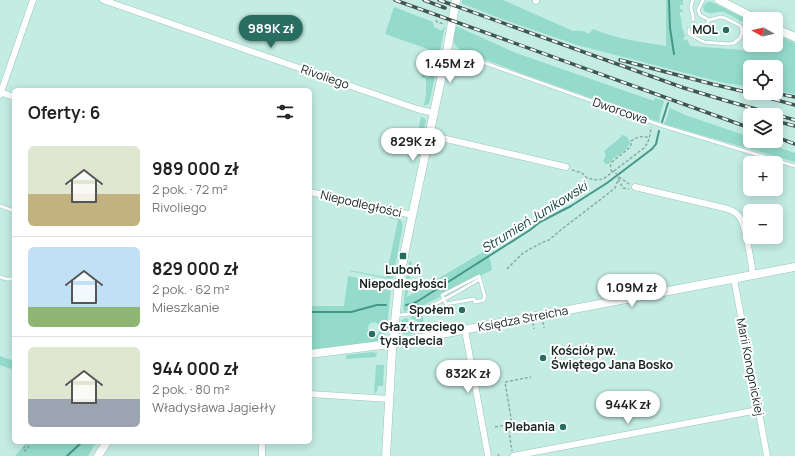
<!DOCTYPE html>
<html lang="pl">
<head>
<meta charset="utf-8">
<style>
	body { margin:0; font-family:Manrope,sans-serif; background:#f6f6f6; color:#222; height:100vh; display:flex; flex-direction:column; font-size:15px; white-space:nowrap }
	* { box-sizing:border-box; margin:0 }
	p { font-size:13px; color:#767676 }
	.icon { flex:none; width:22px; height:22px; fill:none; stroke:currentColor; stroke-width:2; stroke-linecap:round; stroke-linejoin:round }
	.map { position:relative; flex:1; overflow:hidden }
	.drawer { position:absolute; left:12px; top:88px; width:300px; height:356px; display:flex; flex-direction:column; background:#fff; border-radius:6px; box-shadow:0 2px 10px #0003 }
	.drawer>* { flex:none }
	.needle { width:26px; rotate:278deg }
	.buttons { position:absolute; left:743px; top:12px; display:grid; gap:8px }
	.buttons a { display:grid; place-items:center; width:40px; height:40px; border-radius:6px; background:#fff; box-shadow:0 2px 10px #0003; font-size:20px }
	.price { position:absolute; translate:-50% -34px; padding:0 9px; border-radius:14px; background:#fff; color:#222; font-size:13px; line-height:26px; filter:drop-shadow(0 1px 2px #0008) }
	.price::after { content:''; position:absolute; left:50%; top:24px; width:12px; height:9px; margin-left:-6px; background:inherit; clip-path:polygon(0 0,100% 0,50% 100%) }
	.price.active { background:#286d61; color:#fff }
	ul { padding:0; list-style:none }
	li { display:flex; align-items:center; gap:12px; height:100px; padding:0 16px }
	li+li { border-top:1px solid #e0e0e0 }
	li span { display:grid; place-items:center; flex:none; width:112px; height:80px; border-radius:6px; color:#555 }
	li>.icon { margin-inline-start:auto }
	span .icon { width:48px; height:48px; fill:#fffc; stroke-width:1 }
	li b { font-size:17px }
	h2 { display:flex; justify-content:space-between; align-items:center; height:48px; padding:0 16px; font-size:17px }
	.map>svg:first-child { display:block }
	.green { fill:#94dbcc }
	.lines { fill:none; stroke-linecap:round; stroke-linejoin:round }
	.stream { stroke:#459788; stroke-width:2 }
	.lane-casing { stroke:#9cc4bb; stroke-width:4 }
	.street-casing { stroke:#9cc4bb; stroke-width:7 }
	.secondary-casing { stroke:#9cc4bb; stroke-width:9 }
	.path { stroke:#8aaaa3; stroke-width:1.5; stroke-dasharray:3 2; stroke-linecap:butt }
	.lane { stroke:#fff; stroke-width:3 }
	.street { stroke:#fff; stroke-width:6 }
	.secondary { stroke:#fff; stroke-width:8 }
	.rail-casing { stroke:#405651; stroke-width:3.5 }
	.rail { stroke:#fff; stroke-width:2; stroke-dasharray:6; stroke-linecap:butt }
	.poi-dot { fill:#286d61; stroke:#fff; stroke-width:1.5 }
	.labels { text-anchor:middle; stroke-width:4; stroke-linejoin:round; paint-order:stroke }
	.poi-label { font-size:12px; font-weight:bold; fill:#152421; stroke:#fff; text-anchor:end }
	.street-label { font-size:12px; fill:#152421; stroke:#fff }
	.water-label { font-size:13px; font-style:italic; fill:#0d4038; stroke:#fff }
</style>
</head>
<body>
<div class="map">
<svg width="795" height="456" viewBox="0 0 795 456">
	<rect width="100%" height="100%" fill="#c3ece3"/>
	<path class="green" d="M 462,0 L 503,0 L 573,31 C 579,30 583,30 589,34 L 593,29 C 617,39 641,42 666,46 L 666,0 L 683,0 L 683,5 L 680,5 L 680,9 L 683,10 L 683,12 L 680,12 L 680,17 L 681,17 L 682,27 L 685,36 L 683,38 L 685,41 L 687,39 L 690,46 L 742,50 L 745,50 L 746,48 L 748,48 L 776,51 L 776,46 L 779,46 L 779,41 L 776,40 L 776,34 L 795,43 L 795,94 L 776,91 L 776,67 L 750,67 L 750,87 L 720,82 L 577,45 L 507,21 L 466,5 L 462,4 Z
		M 708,2 L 712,2 L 750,21 L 750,26 L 724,12 C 714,11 714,16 704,11 L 703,6 L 705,4 Z
		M 394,7 L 433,22 L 434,27 L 441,31 L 445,26 L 430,100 L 429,103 L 427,105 L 423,105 L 424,105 L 426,95 L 426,79 L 421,77 L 428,49 L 385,34 Z
		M 456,26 L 516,53 L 654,101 L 655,98 L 664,101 L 660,115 L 659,122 L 523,74 L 461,50 C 450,44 454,36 456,26 Z
		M 670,108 L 685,115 L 750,137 L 750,141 L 761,141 L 795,153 L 795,162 L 664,124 C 667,119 668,114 670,108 Z
		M 421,117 L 424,118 L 426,120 L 420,148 L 415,147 Z
		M 622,135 L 627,137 L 630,142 C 628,152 614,155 609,164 L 606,164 L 603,161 L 606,155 L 604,151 L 620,138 Z
		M 388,215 C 398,218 404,217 402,230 L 393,278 L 389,279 L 349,271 L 349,270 L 386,277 L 398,220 L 387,217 Z
		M 488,249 L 492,270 L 420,307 L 405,312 L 403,310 L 406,281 L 409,261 L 412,262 L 407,297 Z
		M 348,276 L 373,281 L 391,287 L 387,328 L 380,328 L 377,323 L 373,322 C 368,323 367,328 369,333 L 373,336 L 378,334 L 380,330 L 387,330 C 385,335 382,337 378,339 L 378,341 L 310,350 L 310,306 L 344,306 Z
		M 422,313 L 424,324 L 410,318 L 410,317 Z
		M 406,318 L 425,328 C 420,333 410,335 403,334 C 400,330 400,324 402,320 Z
		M 372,352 L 377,353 L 376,357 L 346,359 L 346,355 Z
		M 0,356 L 14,361 L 14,370 L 0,365 Z
		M 376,365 L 384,365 L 383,386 L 378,386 L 377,391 L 374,394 Z
		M 27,442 L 96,442 L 88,456 L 15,456 Z"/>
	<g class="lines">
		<path class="stream" d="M 669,0 L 670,28 L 674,54
			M 662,122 L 668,103
			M 406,305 L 412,304 L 418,301 L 530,230 L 540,222 L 571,206 L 607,183 L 652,149 L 656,144 L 659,131
			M 310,312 L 351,312 L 377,305 L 386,305
			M 67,456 L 82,442"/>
		<defs>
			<path id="lane" d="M 693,0 C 688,11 694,11 693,20
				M 705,26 L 709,20
				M 689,29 L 689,34 L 691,35 L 704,42 L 728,44 L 734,43 L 739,39 L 741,36 L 742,31 L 741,27 L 739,25 L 725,18 L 721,17 L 709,20 L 700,15 L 698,10 L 703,0
				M 742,33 L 750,35
				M 776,43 L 778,43
				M 447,51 L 462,55 L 663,126 L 795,166
				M 0,206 L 14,211
				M 479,276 L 485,297 L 484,297 L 484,300 L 475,302 L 474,299 L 446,304 L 442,295 Z
				M 0,277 L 6,279 L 14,279
				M 397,315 C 421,316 459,291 480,279"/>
			<path id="street" d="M 103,0 L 417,109 L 434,113
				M 536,1 L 536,0
				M 0,92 L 14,97
				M 0,95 L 33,0
				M 429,135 L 566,167
				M 635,187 L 724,208 C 729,209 734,211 738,215 C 746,223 751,262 753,275
				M 310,192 L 412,215
				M 734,279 L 767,456
				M 465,330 L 488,456
				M 310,394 L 389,399
				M 262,456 L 262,442
				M 513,456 L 758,410"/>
			<path id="secondary" d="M 719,0 L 756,19
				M 776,29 L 795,37
				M 310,354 L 389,344 L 795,267
				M 98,456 L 107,442
				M 386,456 L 392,351 L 399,283 L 406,245 L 447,51 L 456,0"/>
		</defs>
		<use href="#lane" class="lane-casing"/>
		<use href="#street" class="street-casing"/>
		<use href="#secondary" class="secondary-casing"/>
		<path class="path" d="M 436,20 L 437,22 L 445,24
			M 572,170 L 582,173 L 587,178 L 597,180 L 603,179 L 614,171 L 619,177 L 629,184
			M 614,171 L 644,148 C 649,142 650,136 651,127
			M 612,172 C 610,169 610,165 612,162 L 629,148 L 631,145 L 631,141 C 638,137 641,135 650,138
			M 619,179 L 619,181 L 623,188 L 629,189
			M 507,269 L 523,253 L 541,243 L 549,240 L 562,229 L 605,196 L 615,188 L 619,177
			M 543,322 L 544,328
			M 533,323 L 534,329
			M 380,329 L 386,329
			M 508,425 L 512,451
			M 495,427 L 512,424 L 505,382 L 531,377
			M 28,442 L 23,449 L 25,451 L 30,445
			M 498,454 L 499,456"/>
		<use href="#lane" class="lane"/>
		<use href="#street" class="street"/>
		<use href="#secondary" class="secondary"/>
		<defs>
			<path id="rail" d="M 395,0 L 750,128
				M 424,0 L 445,8
				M 439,0 L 684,88 L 727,101 L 795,120
				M 620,60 L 712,84 L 750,93
				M 751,93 L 795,105
				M 774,93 L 795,97
				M 776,121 L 795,126
				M 776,137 L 795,144"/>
		</defs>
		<use href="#rail" class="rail-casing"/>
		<use href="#rail" class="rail"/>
	</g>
	<g class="poi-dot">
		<circle cx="726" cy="30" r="4"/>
		<rect x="399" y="252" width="8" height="8" rx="2"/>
		<circle cx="462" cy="310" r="4"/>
		<circle cx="372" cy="334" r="4"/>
		<circle cx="543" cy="358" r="4"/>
		<circle cx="563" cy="427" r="4"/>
	</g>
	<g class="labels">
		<g class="poi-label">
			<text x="718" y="34">MOL</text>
			<text x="403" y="274" text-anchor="middle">Luboń<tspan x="403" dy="14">Niepodległości</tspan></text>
			<text x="454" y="314">Społem</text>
			<text x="380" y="331" text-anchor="start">Głaz trzeciego<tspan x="380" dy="14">tysiąclecia</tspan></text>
			<text x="551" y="355" text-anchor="start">Kościół pw.<tspan x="551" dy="14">Świętego Jana Bosko</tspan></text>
			<text x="555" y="431">Plebania</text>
		</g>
		<g class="street-label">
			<text transform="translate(325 77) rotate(19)" y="4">Rivoliego</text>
			<text transform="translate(620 111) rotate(19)" y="4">Dworcowa</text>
			<text transform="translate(361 204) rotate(13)" y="4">Niepodległości</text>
			<text transform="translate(523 319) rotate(-11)" y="4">Księdza Streicha</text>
			<text transform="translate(750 367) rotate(79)" y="4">Marii Konopnickiej</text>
		</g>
		<g class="water-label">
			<text transform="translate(534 217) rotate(-32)" y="5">Strumień Junikowski</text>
		</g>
	</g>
</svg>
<div class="buttons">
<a><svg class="needle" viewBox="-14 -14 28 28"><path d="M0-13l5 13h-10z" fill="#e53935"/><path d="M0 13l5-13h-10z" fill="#767676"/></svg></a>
<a><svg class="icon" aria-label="locate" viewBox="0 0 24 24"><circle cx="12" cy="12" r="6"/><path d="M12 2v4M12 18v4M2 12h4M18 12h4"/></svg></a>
<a><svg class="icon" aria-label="layers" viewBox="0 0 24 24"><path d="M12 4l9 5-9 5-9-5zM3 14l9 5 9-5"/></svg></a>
<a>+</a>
<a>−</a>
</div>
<b class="price active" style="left:271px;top:49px">989K zł</b>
<b class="price" style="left:450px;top:84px">1.45M zł</b>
<b class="price" style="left:413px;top:162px">829K zł</b>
<b class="price" style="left:632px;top:308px">1.09M zł</b>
<b class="price" style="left:468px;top:394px">832K zł</b>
<b class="price" style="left:628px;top:425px">944K zł</b>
<section class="drawer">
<h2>Oferty: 6<svg class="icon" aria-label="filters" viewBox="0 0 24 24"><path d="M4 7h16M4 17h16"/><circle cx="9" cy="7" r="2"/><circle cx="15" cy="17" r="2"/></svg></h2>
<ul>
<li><span style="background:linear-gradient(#dfe7d0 60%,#c2b280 0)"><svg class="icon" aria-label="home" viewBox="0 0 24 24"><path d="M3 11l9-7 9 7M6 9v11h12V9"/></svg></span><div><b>989 000 zł</b><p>2 pok. · 72 m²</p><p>Rivoliego</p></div></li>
<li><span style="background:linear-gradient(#bfe0f5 75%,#8fb573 0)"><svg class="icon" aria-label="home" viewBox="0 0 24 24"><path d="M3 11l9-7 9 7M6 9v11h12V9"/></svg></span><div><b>829 000 zł</b><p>2 pok. · 62 m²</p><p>Mieszkanie</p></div></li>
<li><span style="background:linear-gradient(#dfe7d0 65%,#9aa5b1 0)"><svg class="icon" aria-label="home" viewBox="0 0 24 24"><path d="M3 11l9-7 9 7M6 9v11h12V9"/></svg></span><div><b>944 000 zł</b><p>2 pok. · 80 m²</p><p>Władysława Jagiełły</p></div></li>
</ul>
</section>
</div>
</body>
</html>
